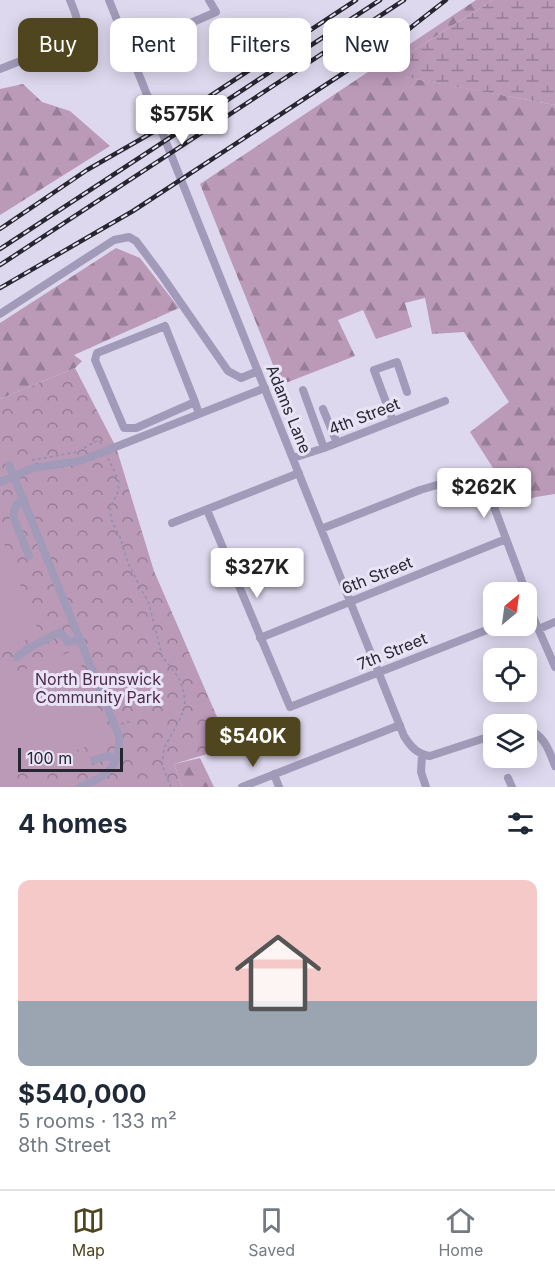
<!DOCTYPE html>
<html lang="en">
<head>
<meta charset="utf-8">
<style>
	body { margin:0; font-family:Inter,sans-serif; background:#f6f6f7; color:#1f2937; height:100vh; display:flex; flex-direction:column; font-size:22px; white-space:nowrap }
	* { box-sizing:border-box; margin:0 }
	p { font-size:20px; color:#747a83 }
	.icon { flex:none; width:33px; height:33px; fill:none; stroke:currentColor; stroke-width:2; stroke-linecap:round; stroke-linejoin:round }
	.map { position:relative; height:787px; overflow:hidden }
	.drawer { display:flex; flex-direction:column; background:#fff; flex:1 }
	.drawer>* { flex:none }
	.banner { position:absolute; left:18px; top:18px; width:519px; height:54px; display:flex; gap:12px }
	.needle { width:39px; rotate:29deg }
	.controls { position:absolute; left:483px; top:582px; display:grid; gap:12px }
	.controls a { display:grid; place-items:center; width:54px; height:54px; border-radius:12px; background:#fff; box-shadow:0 3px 15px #0003; font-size:30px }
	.scale { position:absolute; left:18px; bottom:15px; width:105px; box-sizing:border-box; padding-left:6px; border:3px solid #262631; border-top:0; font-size:16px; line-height:21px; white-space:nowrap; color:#262631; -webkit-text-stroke:4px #e9e3f6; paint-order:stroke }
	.price { position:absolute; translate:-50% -51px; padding:0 14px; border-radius:6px; background:#fff; color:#222; font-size:20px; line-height:39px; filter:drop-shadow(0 2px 3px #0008) }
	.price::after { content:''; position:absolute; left:50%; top:36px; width:18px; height:14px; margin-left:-9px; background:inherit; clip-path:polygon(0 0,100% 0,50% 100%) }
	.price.active { background:#4f461f; color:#fff }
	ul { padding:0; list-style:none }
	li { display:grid; align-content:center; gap:12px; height:318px; padding:0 18px }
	li span { display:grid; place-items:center; height:186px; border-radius:12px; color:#555 }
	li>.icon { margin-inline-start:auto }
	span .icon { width:108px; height:108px; fill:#fffc; stroke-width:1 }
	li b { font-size:26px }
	h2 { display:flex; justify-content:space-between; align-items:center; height:72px; padding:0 18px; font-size:26px }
	.tag { padding:0 21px; border-radius:12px; background:#fff; box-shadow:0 3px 15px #0003; font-size:21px; line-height:54px }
	.tag.active { background:#4f461f; color:#fff }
	.menu { display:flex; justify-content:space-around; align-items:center; height:84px; border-top:2px solid #e0e1e3; background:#fff; font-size:16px; color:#747a83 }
	.menu a { display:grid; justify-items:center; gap:3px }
	.menu .active { color:#4f461f }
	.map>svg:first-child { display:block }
	.forest { fill:url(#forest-firs) }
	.wetland { fill:url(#wetland-marsh) }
	.park { fill:url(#park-crowns) }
	.pitch { fill:#bb9ab8 }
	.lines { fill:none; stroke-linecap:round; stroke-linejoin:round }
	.path { stroke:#948ead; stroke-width:1.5; stroke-dasharray:3 3; stroke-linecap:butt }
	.minor { stroke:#a19bb9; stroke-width:8 }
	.rail-casing { stroke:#262631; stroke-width:4.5 }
	.rail { stroke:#e9e3f6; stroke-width:2; stroke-dasharray:7; stroke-linecap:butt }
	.labels { text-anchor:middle; stroke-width:6; stroke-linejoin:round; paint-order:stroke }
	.street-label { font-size:16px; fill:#262631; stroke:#e9e3f6 }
	.park-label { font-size:16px; fill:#4d2c49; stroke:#e9e3f6 }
</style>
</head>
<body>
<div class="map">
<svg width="555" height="787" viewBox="0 0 555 787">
	<defs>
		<pattern id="forest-firs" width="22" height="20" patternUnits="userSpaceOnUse" patternTransform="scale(1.5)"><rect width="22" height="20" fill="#bb9ab8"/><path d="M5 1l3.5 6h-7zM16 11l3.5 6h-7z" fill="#987d96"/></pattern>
		<pattern id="wetland-marsh" width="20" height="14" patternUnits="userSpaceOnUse" patternTransform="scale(1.5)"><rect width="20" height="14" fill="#bb9ab8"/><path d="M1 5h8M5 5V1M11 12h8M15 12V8" fill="none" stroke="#987d96"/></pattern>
		<pattern id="park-crowns" width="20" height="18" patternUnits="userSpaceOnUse" patternTransform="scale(1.5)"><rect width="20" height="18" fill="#bb9ab8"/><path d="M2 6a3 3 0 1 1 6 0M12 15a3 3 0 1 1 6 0" fill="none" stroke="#987d96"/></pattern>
	</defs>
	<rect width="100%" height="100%" fill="#ded8ee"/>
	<path class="forest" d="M 476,0 L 493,0 L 406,55 L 405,77 L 555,105 L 555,494 L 536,497 L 509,507 L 493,468 L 470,432 L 509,402 L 464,332 L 432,334 L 425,298 L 405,303 L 412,327 L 376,339 L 363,310 L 338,320 L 355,356 L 283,384 L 280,382 L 200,184 Z
		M 23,84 L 42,102 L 70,111 L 110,146 L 0,215 L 0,89 Z
		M 116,248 L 140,258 L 179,308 L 74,355 L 82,361 L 75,368 L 0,399 L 0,323 Z
		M 200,758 L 214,787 L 182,787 L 174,764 Z"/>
	<path class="wetland" d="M 493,0 L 555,0 L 555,105 L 404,77 L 406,55 Z"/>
	<path class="park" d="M 75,368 L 116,447 L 154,571 L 230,747 L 174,764 L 182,787 L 0,787 L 0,399 Z"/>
	<path class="pitch" d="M 0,533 L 40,635 L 0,650 Z
		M 75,650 L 109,738 L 0,780 L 0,679 Z"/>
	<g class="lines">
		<path class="path" d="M 108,458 L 119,482 L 118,492 L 110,508 L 111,519 L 120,537 L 128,563 L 149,604 L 162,656 L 179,678 L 184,693 L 185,706 L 181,717 L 164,748 L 162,765 L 171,787
			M 32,460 L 78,452 L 98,440 L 102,444
			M 121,724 L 132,721"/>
		<path class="minor" d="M 109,0 L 404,736 C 411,747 417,754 430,756 L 494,735
			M 168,33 L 216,12 L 209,0
			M 0,69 L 73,40 C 83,27 75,13 70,0
			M 0,314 L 114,240 L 129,237 L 136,241 L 160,273 L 228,371 L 241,378 L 258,371
			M 303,390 L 324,448
			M 195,402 L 136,428 L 124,428 L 95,360 L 97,353 L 165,326 L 195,402 L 199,414
			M 323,409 L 337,443
			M 393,421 L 374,370 L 397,362 L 407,392
			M 293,458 L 324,448 L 445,401
			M 9,465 L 119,736 C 121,767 106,777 80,787
			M 0,482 L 33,468 L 80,461 L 265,388
			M 24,499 L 16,505 L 13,516 L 29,556
			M 207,510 L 290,707 L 497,626
			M 172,523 L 299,473
			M 321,529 L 420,490 L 481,472 L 526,592
			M 526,595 L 534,619 L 555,667
			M 539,629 L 555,622
			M 260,638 L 506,539
			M 17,657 L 29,648 L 60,632 L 68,642 L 81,640
			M 526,729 C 544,734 549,750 555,766
			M 422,755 L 421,772 L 426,787
			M 94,760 L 108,756 L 116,760
			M 274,774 L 279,787
			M 508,778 L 512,787
			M 242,787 L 400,725"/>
		<defs>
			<path id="rail" d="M 0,229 L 87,170 L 169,123 L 356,0
				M 0,249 L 380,0
				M 0,265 L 404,0
				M 0,288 L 133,211 L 400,36 L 446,0"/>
		</defs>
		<use href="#rail" class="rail-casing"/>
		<use href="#rail" class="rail"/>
	</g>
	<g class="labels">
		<g class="street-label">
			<text transform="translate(289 409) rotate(68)" y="6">Adams Lane</text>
			<text transform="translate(364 416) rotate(-21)" y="6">4th Street</text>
			<text transform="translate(377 575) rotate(-22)" y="6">6th Street</text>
			<text transform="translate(392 651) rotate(-22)" y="6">7th Street</text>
		</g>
		<g class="park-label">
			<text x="98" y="685">North Brunswick<tspan x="98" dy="18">Community Park</tspan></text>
		</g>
	</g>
</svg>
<div class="controls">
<a><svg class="needle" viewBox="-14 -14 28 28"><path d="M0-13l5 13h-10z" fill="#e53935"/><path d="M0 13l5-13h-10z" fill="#747a83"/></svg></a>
<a><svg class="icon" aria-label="locate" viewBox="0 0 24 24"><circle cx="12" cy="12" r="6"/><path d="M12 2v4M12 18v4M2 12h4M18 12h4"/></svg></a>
<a><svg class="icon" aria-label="layers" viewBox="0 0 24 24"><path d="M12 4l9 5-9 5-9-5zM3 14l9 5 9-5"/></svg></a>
</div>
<div class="scale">100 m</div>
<b class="price" style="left:182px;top:146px">$575K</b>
<b class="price" style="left:484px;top:519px">$262K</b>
<b class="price" style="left:257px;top:599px">$327K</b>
<b class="price active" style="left:253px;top:768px">$540K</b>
<div class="banner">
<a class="tag active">Buy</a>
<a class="tag">Rent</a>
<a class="tag">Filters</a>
<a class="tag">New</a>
</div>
</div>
<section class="drawer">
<h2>4 homes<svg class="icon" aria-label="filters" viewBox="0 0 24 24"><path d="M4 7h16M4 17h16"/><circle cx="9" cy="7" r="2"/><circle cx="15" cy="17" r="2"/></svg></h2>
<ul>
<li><span style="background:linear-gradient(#f6c9c9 65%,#9aa5b1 0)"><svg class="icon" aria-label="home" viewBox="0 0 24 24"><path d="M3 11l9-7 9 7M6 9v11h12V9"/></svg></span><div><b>$540,000</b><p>5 rooms · 133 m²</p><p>8th Street</p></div></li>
</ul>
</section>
<nav class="menu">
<a class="active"><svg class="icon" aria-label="map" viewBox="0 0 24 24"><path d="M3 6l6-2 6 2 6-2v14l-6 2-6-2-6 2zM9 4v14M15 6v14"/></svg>Map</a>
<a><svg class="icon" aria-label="saved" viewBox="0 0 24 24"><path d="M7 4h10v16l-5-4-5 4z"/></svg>Saved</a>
<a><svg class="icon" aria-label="home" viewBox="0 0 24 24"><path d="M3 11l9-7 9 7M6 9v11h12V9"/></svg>Home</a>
</nav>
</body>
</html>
